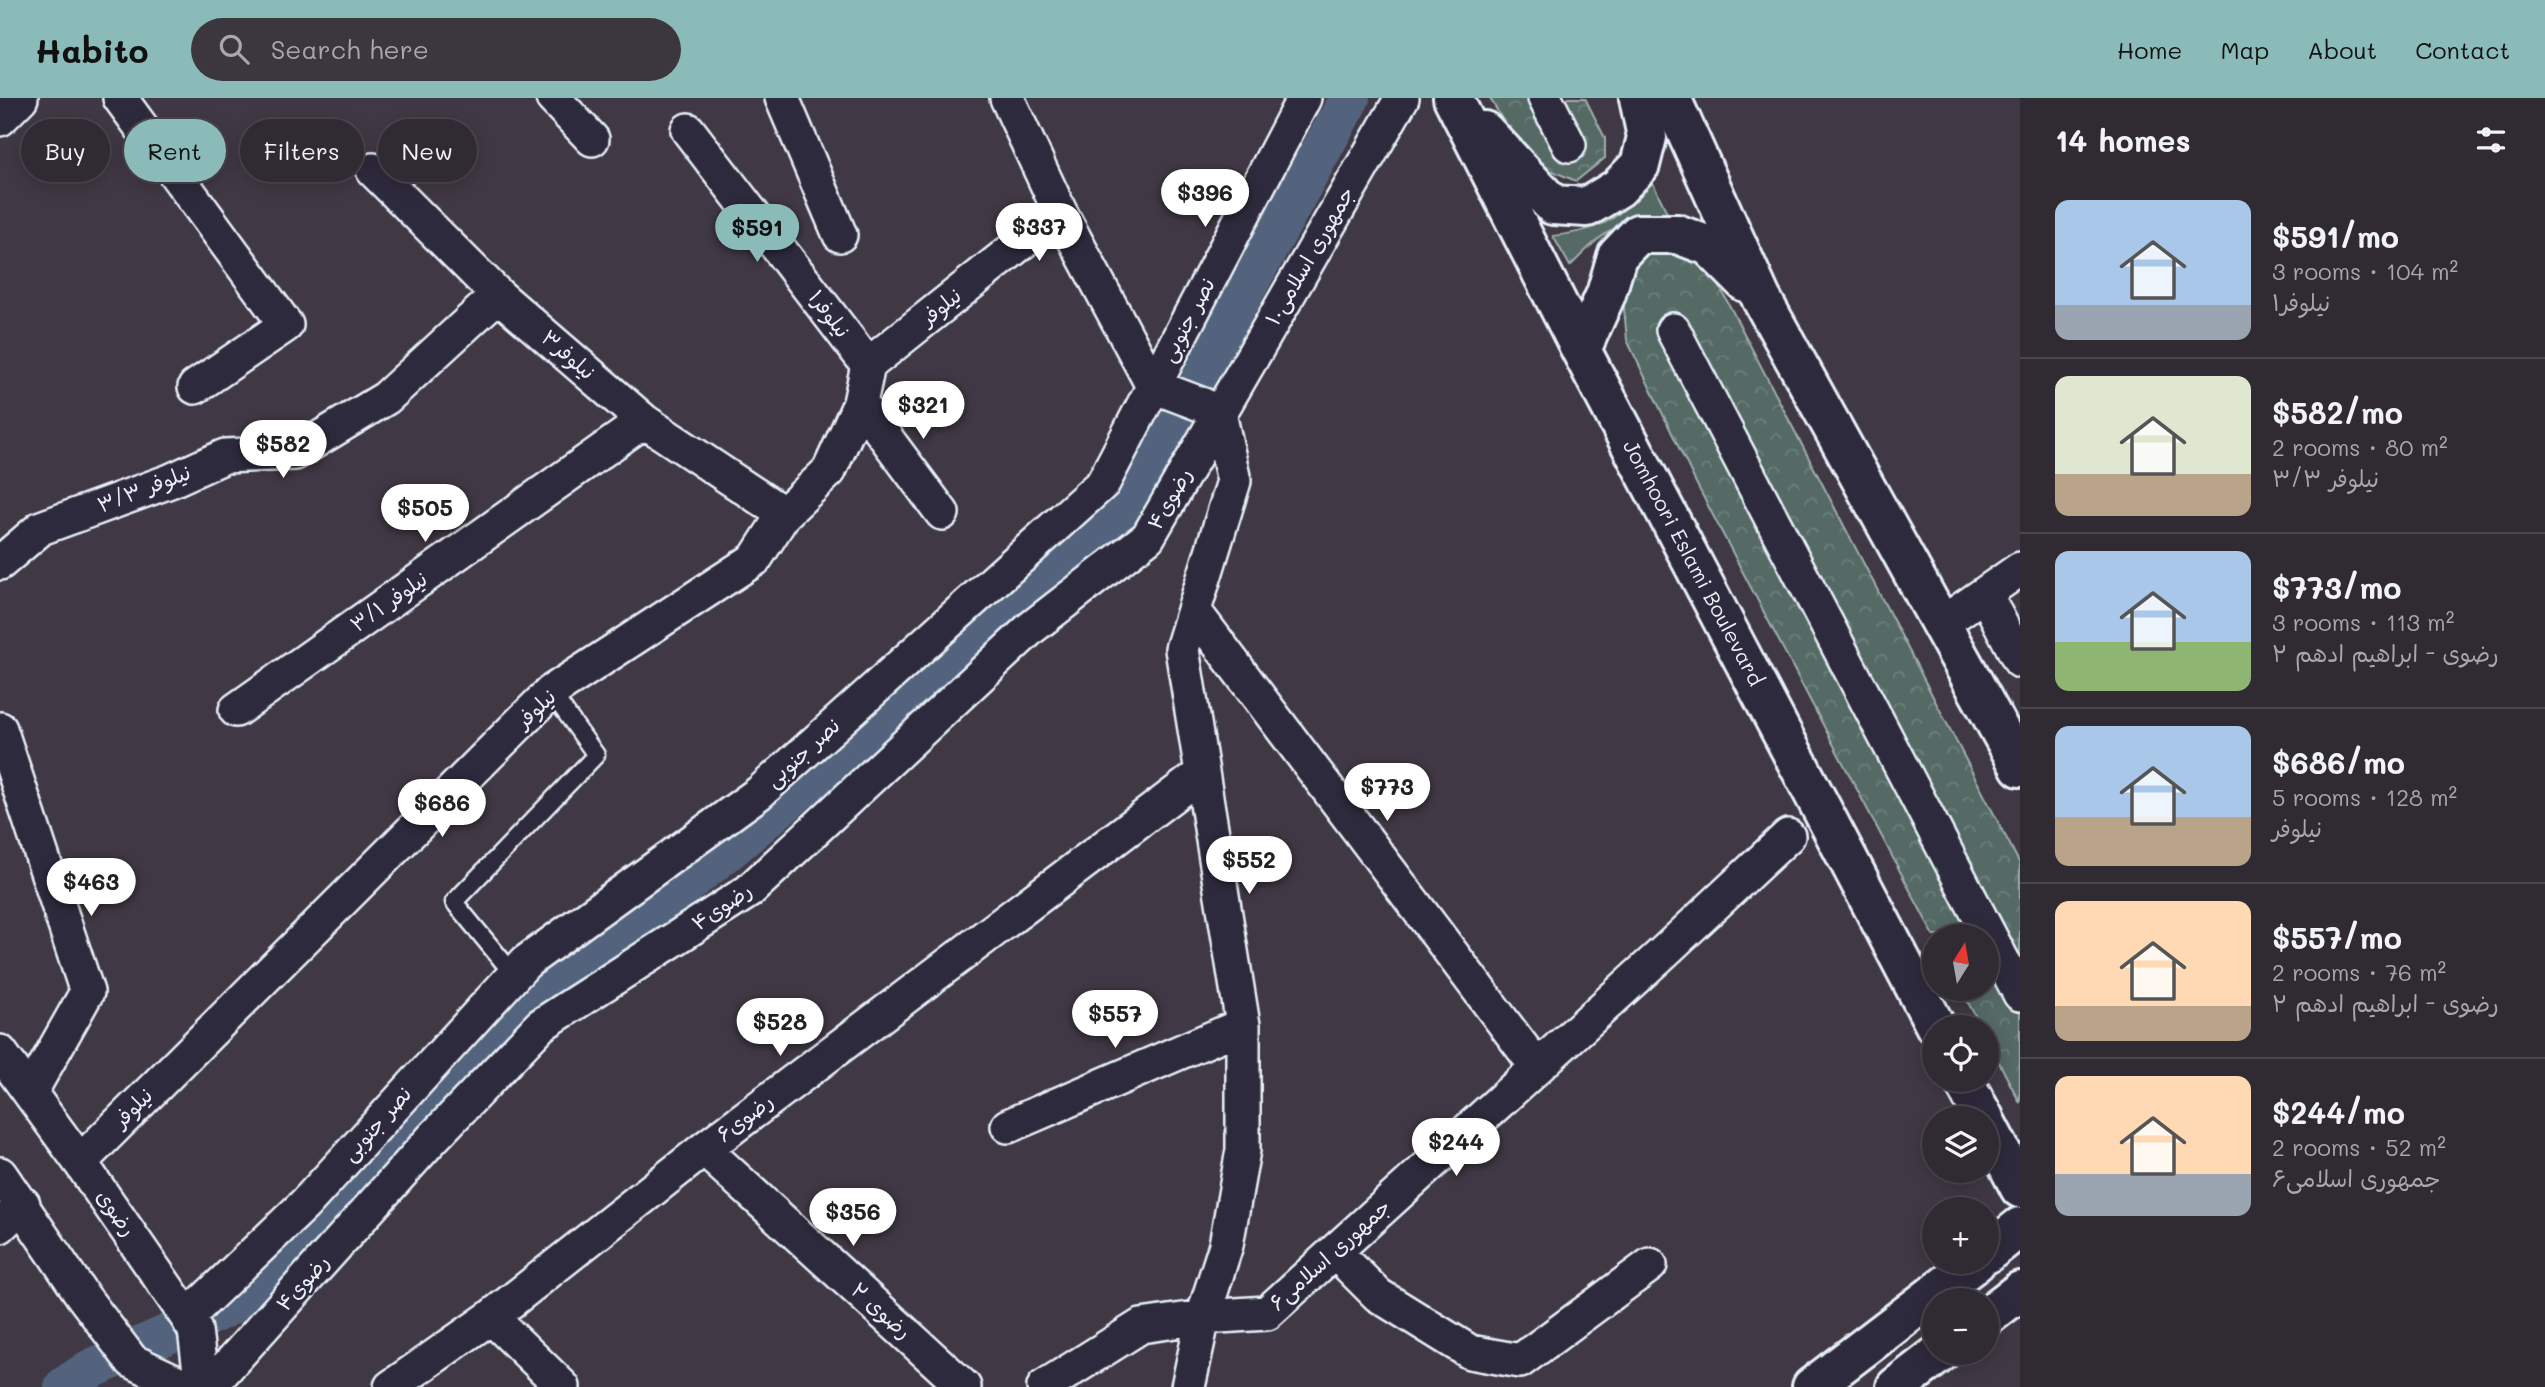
<!DOCTYPE html>
<html lang="en">
<head>
<meta charset="utf-8">
<style>
	body { margin:0; font-family:Mali,"Playpen Sans Arabic",sans-serif; background:#3c363f; color:#f1f3f6; height:100vh; display:flex; flex-direction:column; font-size:26px; white-space:nowrap }
	* { box-sizing:border-box; margin:0 }
	p { font-size:23px; color:#a8a7ac }
	.icon { flex:none; width:38px; height:38px; fill:none; stroke:currentColor; stroke-width:2; stroke-linecap:round; stroke-linejoin:round }
	.map { position:relative; flex:1; overflow:hidden }
	.sheet { display:flex; flex-direction:column; background:#302a33; width:525px }
	.sheet>* { flex:none }
	.banner { position:absolute; left:21px; top:21px; width:665px; height:63px; display:flex; gap:14px }
	.needle { width:46px; rotate:11deg }
	.buttons { position:absolute; left:1922px; top:826px; display:grid; gap:14px }
	.buttons a { display:grid; place-items:center; width:77px; height:77px; border-radius:50%; background:#302a33; box-shadow:0 4px 18px #0003,0 0 0 2px #4b464e; font-size:35px }
	.price { position:absolute; translate:-50% -60px; padding:0 16px; border-radius:24px; background:#fff; color:#222; font-size:23px; line-height:46px; filter:drop-shadow(0 2px 4px #0008) }
	.price::after { content:''; position:absolute; left:50%; top:42px; width:21px; height:16px; margin-left:-10px; background:inherit; clip-path:polygon(0 0,100% 0,50% 100%) }
	.price.active { background:#8bbbb9; color:#111 }
	ul { padding:0; list-style:none }
	li { display:flex; align-items:center; gap:21px; height:175px; padding:0 35px }
	li+li { border-top:2px solid #4b464e }
	li span { display:grid; place-items:center; flex:none; width:196px; height:140px; border-radius:14px; color:#555 }
	li>.icon { margin-inline-start:auto }
	span .icon { width:84px; height:84px; fill:#fffc; stroke-width:1 }
	li b { font-size:30px }
	h2 { display:flex; justify-content:space-between; align-items:center; height:84px; padding:0 35px; font-size:30px }
	.chip { padding:0 24px; border-radius:32px; background:#302a33; box-shadow:0 4px 18px #0003,0 0 0 2px #4b464e; font-size:24px; line-height:63px }
	.chip.active { background:#8bbbb9; color:#111 }
	header { display:flex; align-items:center; gap:42px; box-sizing:border-box; height:98px; padding:0 35px; background:#8bbbb9; color:#111 }
	header strong { font-size:33px }
	nav { display:flex; gap:38px; margin-inline-start:auto; font-size:24px }
	.search { width:490px; height:63px; background:#3c363f; display:flex; align-items:center; gap:18px; box-sizing:border-box; padding:0 24px; border-radius:38px; color:#a8a7ac; font-size:26px }
	main { display:flex; flex:1; min-height:0 }
	.map>svg:first-child { display:block }
	.grass { fill:#546a65; stroke:#9eaeae; stroke-width:2 }
	.forest { fill:url(#forest-crowns); stroke:#9eaeae; stroke-width:2 }
	.lines { fill:none; stroke-linecap:round; stroke-linejoin:round }
	.canal { stroke:#52647d; stroke-width:40 }
	.lane-casing { stroke:#e8f1f8; stroke-width:21 }
	.street-casing { stroke:#e8f1f8; stroke-width:38 }
	.secondary-casing { stroke:#e8f1f8; stroke-width:44 }
	.primary-casing { stroke:#e8f1f8; stroke-width:44 }
	.lane { stroke:#2f2a3d; stroke-width:16 }
	.street { stroke:#2f2a3d; stroke-width:33 }
	.secondary { stroke:#2f2a3d; stroke-width:38 }
	.primary { stroke:#2f2a3d; stroke-width:38 }
	.labels { text-anchor:middle; stroke-width:5; stroke-linejoin:round; paint-order:stroke }
	.street-label { font-size:21px; fill:#e8f1f8; stroke:#2f2a3d }
</style>
</head>
<body>
<header>
<strong>Habito</strong>
<div class="search"><svg class="icon" aria-label="search" viewBox="0 0 24 24"><circle cx="10" cy="10" r="6"/><path d="M15 15l6 6"/></svg>Search here</div>
<nav><a>Home</a><a>Map</a><a>About</a><a>Contact</a></nav>
</header>
<main>
<div class="map">
<svg width="2020" height="1289" viewBox="0 0 2020 1289">
	<defs>
		<pattern id="forest-crowns" width="20" height="18" patternUnits="userSpaceOnUse" patternTransform="scale(1.75)"><rect width="20" height="18" fill="#546a65"/><path d="M2 6a3 3 0 1 1 6 0M12 15a3 3 0 1 1 6 0" fill="none" stroke="#6d807c"/></pattern>
	</defs>
	<rect width="100%" height="100%" fill="#403844"/>
	<filter id="ink" filterUnits="userSpaceOnUse"><feTurbulence type="fractalNoise" baseFrequency=".0143" numOctaves="2"/><feDisplacementMap in="SourceGraphic" scale="14" xChannelSelector="R" yChannelSelector="G"/><feConvolveMatrix kernelMatrix="1 2 1 2 8 2 1 2 1" color-interpolation-filters="sRGB"/></filter>
	<g filter="url(#ink)">
		<path class="grass" d="M 1651,81 L 1673,127 C 1657,127 1638,125 1623,128 C 1602,133 1585,154 1570,168 L 1553,138 C 1606,131 1617,122 1651,81 Z"/>
		<path class="forest" d="M 1490,0 L 1585,0 L 1605,40 L 1605,60 L 1576,83 L 1543,69 L 1503,23 Z
			M 1647,151 C 1676,153 1688,157 1712,174 L 2020,766 L 2020,1005 L 1986,939 L 1986,929 L 1981,929 L 1961,891 L 1986,891 L 1986,838 L 1934,838 L 1696,385 L 1627,242 L 1623,200 L 1629,171 Z"/>
		<g class="lines">
			<path class="canal" d="M 64,1289 L 89,1272 L 225,1210 L 306,1151 L 534,907 L 729,752 L 1121,419 L 1350,0"/>
			<defs>
				<path id="lane" d="M 514,877 L 454,804 L 596,657 L 551,594"/>
				<path id="street" d="M 120,0 L 286,227 L 195,289
					M 553,0 L 592,41
					M 782,0 L 840,137
					M 1007,0 L 1060,114 L 1153,288
					M 1545,0 L 1569,47
					M 0,21 L 21,0
					M 688,32 L 868,267
					M 373,72 L 498,197 L 644,323 L 784,416
					M 1673,232 L 2020,896
					M 1153,288 L 1203,307 L 1219,315
					M 860,305 L 942,415
					M 0,465 L 41,430 L 170,383 L 225,358 L 295,355 L 386,300 L 498,197
					M 1985,496 L 2020,563
					M 1194,513 L 1537,969
					M 1941,526 L 2020,471
					M 236,612 L 644,323
					M 0,631 L 87,894 L 30,995
					M 0,954 L 80,1064 L 187,1219 L 195,1232 L 202,1289
					M 1008,1028 L 1243,927
					M 704,1051 L 964,1289
					M 80,1064 L 551,594 L 755,461 L 784,416 L 829,373 L 860,305 L 868,267 L 1060,114
					M 0,1076 L 82,1197 L 132,1263 L 187,1289
					M 0,1128 L 23,1106
					M 1335,1154 L 1378,1197 L 1470,1254 L 1520,1263 L 1650,1167
					M 187,1219 L 304,1107 L 526,864 L 759,695 L 1103,385 L 1304,0
					M 491,1219 L 563,1289
					M 209,1289 L 431,1042 L 541,927 L 749,793 L 1031,530 L 1148,439 L 1402,0
					M 391,1289 L 491,1219 L 704,1051 L 1201,676
					M 1044,1289 L 1141,1228 L 1203,1219 L 1267,1215 L 1664,854 L 1788,738
					M 1188,1289 L 1203,1219 L 1226,1147 L 1243,1052 L 1243,927 L 1182,551 L 1234,383 L 1219,315"/>
				<path id="secondary" d="M 1986,1156 L 2020,1129
					M 1986,1219 L 2020,1193
					M 1812,1289 L 1976,1164
					M 1896,1289 L 1940,1255"/>
				<path id="primary" d="M 1453,0 L 1581,252 L 1936,929
					M 1671,0 L 1761,200 L 2020,669
					M 1484,33 L 1553,107 L 1587,109 L 1618,90 L 1640,67 L 1647,39 L 1639,0
					M 1581,252 L 1606,196 L 1617,158 L 1638,136 L 1677,136 L 1709,148 L 1745,184
					M 1963,982 L 1984,1020
					M 1986,1025 L 2020,1090"/>
			</defs>
			<use href="#lane" class="lane-casing"/>
			<use href="#street" class="street-casing"/>
			<use href="#secondary" class="secondary-casing"/>
			<use href="#primary" class="primary-casing"/>
			<use href="#lane" class="lane"/>
			<use href="#street" class="street"/>
			<use href="#secondary" class="secondary"/>
			<use href="#primary" class="primary"/>
		</g>
	</g>
	<g class="labels">
		<g class="street-label">
			<text transform="translate(1310 158) rotate(-60)" y="7">جمهوری اسلامی۱۰</text>
			<text transform="translate(941 209) rotate(-39)" y="7">نیلوفر</text>
			<text transform="translate(829 216) rotate(53)" y="7">نیلوفر۱</text>
			<text transform="translate(1188 222) rotate(-62)" y="7">نصر جنوبی</text>
			<text transform="translate(568 257) rotate(41)" y="7">نیلوفر۳</text>
			<text transform="translate(144 391) rotate(-21)" y="7">نیلوفر ۳/۳</text>
			<text transform="translate(1170 401) rotate(-60)" y="7">رضوی۴</text>
			<text transform="translate(1693 465) rotate(62)" y="7">Jomhoori Eslami Boulevard</text>
			<text transform="translate(389 504) rotate(-35)" y="7">نیلوفر ۳/۱</text>
			<text transform="translate(536 611) rotate(-43)" y="7">نیلوفر</text>
			<text transform="translate(803 655) rotate(-42)" y="7">نصر جنوبی</text>
			<text transform="translate(722 809) rotate(-34)" y="7">رضوی۴</text>
			<text transform="translate(133 1010) rotate(-45)" y="7">نیلوفر</text>
			<text transform="translate(745 1020) rotate(-37)" y="7">رضوی۶</text>
			<text transform="translate(377 1026) rotate(-48)" y="7">نصر جنوبی</text>
			<text transform="translate(116 1115) rotate(55)" y="7">رضوی</text>
			<text transform="translate(1330 1157) rotate(-42)" y="7">جمهوری اسلامی۶</text>
			<text transform="translate(303 1185) rotate(-48)" y="7">رضوی۴</text>
			<text transform="translate(881 1213) rotate(42)" y="7">رضوی ۲</text>
		</g>
	</g>
</svg>
<div class="buttons">
<a><svg class="needle" viewBox="-14 -14 28 28"><path d="M0-13l5 13h-10z" fill="#e53935"/><path d="M0 13l5-13h-10z" fill="#a8a7ac"/></svg></a>
<a><svg class="icon" aria-label="locate" viewBox="0 0 24 24"><circle cx="12" cy="12" r="6"/><path d="M12 2v4M12 18v4M2 12h4M18 12h4"/></svg></a>
<a><svg class="icon" aria-label="layers" viewBox="0 0 24 24"><path d="M12 4l9 5-9 5-9-5zM3 14l9 5 9-5"/></svg></a>
<a>+</a>
<a>−</a>
</div>
<b class="price" style="left:1205px;top:131px">$396</b>
<b class="price" style="left:1039px;top:165px">$337</b>
<b class="price active" style="left:757px;top:166px">$591</b>
<b class="price" style="left:923px;top:343px">$321</b>
<b class="price" style="left:283px;top:382px">$582</b>
<b class="price" style="left:425px;top:446px">$505</b>
<b class="price" style="left:1387px;top:725px">$773</b>
<b class="price" style="left:442px;top:741px">$686</b>
<b class="price" style="left:1249px;top:798px">$552</b>
<b class="price" style="left:91px;top:820px">$463</b>
<b class="price" style="left:1115px;top:952px">$557</b>
<b class="price" style="left:780px;top:960px">$528</b>
<b class="price" style="left:1456px;top:1080px">$244</b>
<b class="price" style="left:853px;top:1150px">$356</b>
<div class="banner">
<a class="chip">Buy</a>
<a class="chip active">Rent</a>
<a class="chip">Filters</a>
<a class="chip">New</a>
</div>
</div>
<section class="sheet">
<h2>14 homes<svg class="icon" aria-label="filters" viewBox="0 0 24 24"><path d="M4 7h16M4 17h16"/><circle cx="9" cy="7" r="2"/><circle cx="15" cy="17" r="2"/></svg></h2>
<ul>
<li><span style="background:linear-gradient(#a9c7e8 75%,#9aa5b1 0)"><svg class="icon" aria-label="home" viewBox="0 0 24 24"><path d="M3 11l9-7 9 7M6 9v11h12V9"/></svg></span><div><b>$591/mo</b><p>3 rooms · 104 m²</p><p>نیلوفر۱</p></div></li>
<li><span style="background:linear-gradient(#dfe7d0 70%,#b9a48a 0)"><svg class="icon" aria-label="home" viewBox="0 0 24 24"><path d="M3 11l9-7 9 7M6 9v11h12V9"/></svg></span><div><b>$582/mo</b><p>2 rooms · 80 m²</p><p>نیلوفر ۳/۳</p></div></li>
<li><span style="background:linear-gradient(#a9c7e8 65%,#8fb573 0)"><svg class="icon" aria-label="home" viewBox="0 0 24 24"><path d="M3 11l9-7 9 7M6 9v11h12V9"/></svg></span><div><b>$773/mo</b><p>3 rooms · 113 m²</p><p>رضوی - ابراهیم ادهم ۲</p></div></li>
<li><span style="background:linear-gradient(#a9c7e8 65%,#b9a48a 0)"><svg class="icon" aria-label="home" viewBox="0 0 24 24"><path d="M3 11l9-7 9 7M6 9v11h12V9"/></svg></span><div><b>$686/mo</b><p>5 rooms · 128 m²</p><p>نیلوفر</p></div></li>
<li><span style="background:linear-gradient(#ffd9b3 75%,#b9a48a 0)"><svg class="icon" aria-label="home" viewBox="0 0 24 24"><path d="M3 11l9-7 9 7M6 9v11h12V9"/></svg></span><div><b>$557/mo</b><p>2 rooms · 76 m²</p><p>رضوی - ابراهیم ادهم ۲</p></div></li>
<li><span style="background:linear-gradient(#ffd9b3 70%,#9aa5b1 0)"><svg class="icon" aria-label="home" viewBox="0 0 24 24"><path d="M3 11l9-7 9 7M6 9v11h12V9"/></svg></span><div><b>$244/mo</b><p>2 rooms · 52 m²</p><p>جمهوری اسلامی۶</p></div></li>
</ul>
</section>
</main>
</body>
</html>
